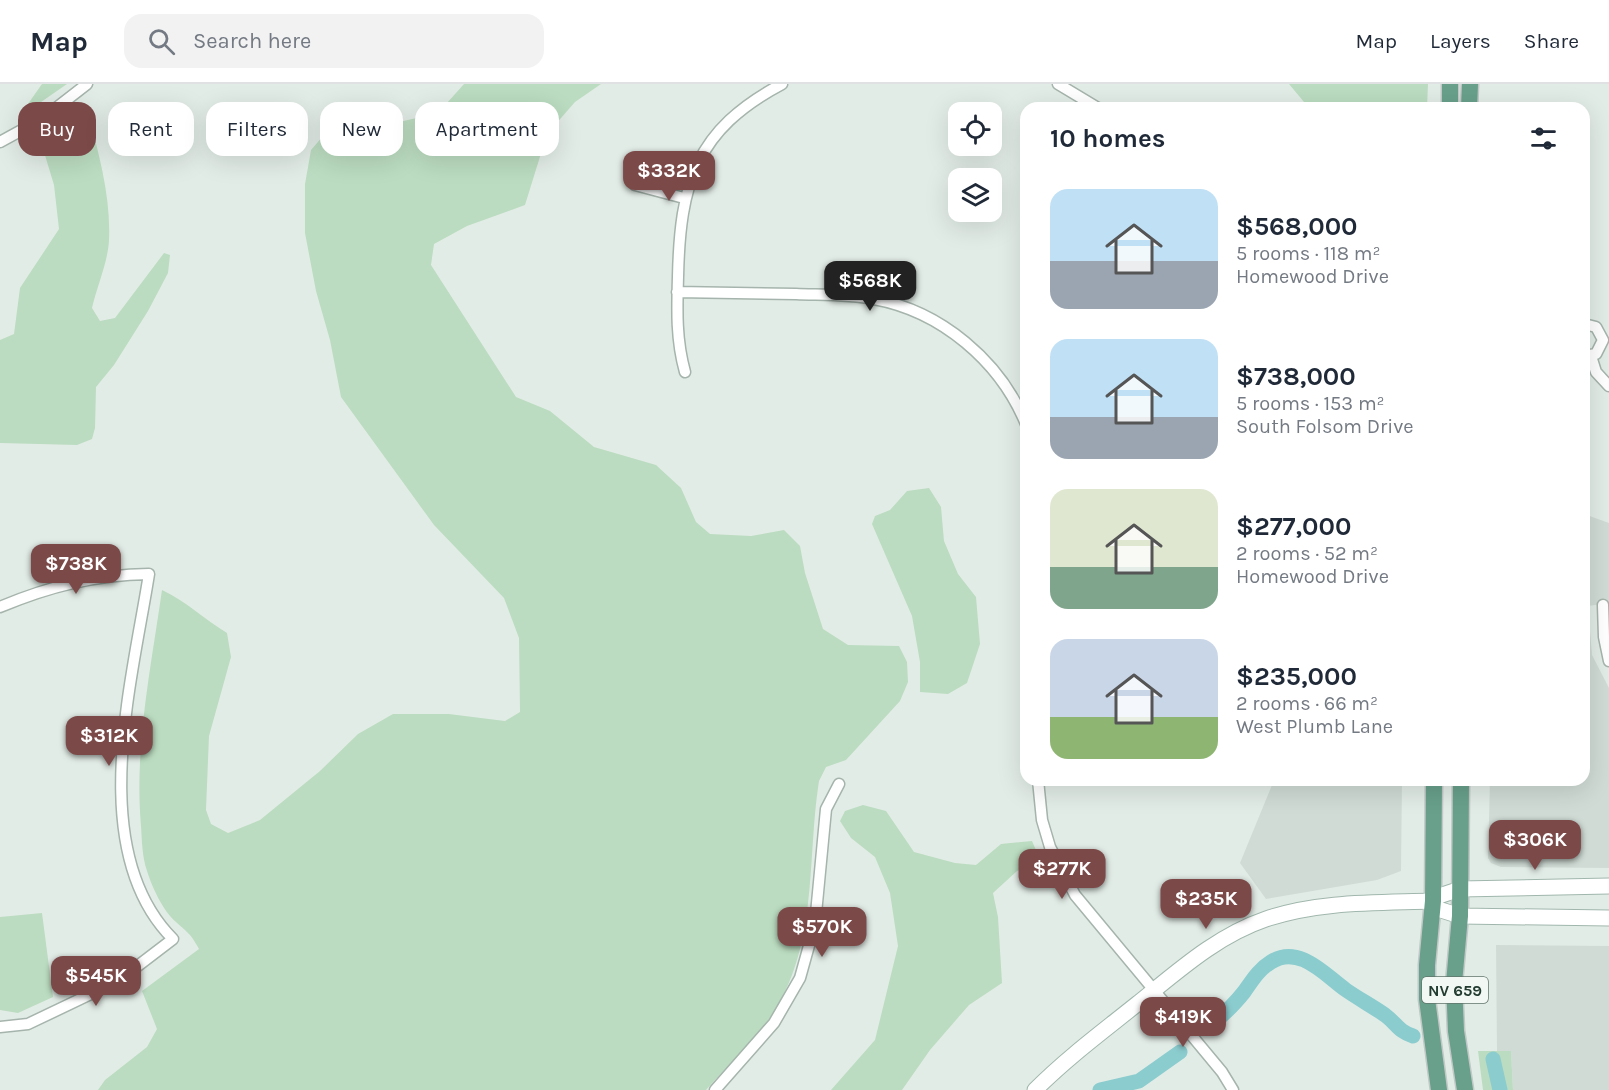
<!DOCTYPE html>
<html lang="en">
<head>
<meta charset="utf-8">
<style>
	body { margin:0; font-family:Karla,sans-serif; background:#f2f2f3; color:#1f2937; height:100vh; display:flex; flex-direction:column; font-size:22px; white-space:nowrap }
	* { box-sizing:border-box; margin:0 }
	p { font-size:20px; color:#747a83 }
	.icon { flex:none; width:33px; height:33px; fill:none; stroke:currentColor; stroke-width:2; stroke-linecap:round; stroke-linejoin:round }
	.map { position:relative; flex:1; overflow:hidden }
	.panel { position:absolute; left:1020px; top:18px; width:570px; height:684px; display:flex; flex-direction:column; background:#fff; border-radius:18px; box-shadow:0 6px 24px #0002 }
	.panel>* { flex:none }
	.guide { position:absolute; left:18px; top:18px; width:570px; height:54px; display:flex; gap:12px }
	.fabs { position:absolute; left:948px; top:18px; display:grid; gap:12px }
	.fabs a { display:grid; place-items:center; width:54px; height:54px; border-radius:12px; background:#fff; box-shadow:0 6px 24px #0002; font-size:30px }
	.price { position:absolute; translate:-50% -51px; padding:0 14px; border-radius:12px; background:#7c4949; color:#fff; font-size:20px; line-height:39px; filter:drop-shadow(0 2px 3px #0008) }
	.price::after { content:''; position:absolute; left:50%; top:36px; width:18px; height:14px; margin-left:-9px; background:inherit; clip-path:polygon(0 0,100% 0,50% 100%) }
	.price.current { background:#222; color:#fff }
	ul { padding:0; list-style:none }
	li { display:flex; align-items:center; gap:18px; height:150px; padding:0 30px }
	li span { display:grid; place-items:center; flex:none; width:168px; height:120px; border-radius:18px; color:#555 }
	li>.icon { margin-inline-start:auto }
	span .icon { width:72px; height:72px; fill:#fffc; stroke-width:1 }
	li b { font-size:26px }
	h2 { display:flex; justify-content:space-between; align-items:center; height:72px; padding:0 30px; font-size:26px }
	.chip { padding:0 21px; border-radius:18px; background:#fff; box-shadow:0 6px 24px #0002; font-size:21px; line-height:54px }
	.chip.current { background:#7c4949; color:#fff }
	header { display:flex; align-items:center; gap:36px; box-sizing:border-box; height:84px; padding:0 30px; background:#fff; border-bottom:2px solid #e0e1e3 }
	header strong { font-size:28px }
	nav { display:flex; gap:33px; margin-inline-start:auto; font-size:21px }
	.search { width:420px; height:54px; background:#f2f2f3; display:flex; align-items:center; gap:15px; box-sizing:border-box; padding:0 21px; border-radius:18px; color:#747a83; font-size:22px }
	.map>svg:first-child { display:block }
	.built { fill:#d0dbd5 }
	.green { fill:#bbdcc0 }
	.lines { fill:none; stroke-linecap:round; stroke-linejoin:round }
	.canal { stroke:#8bcccf; stroke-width:15 }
	.street-casing { stroke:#a5b4ac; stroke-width:13 }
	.secondary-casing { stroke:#a0b7ad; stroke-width:17 }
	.primary-casing { stroke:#c1c8c6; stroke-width:19 }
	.street { stroke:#fff; stroke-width:10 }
	.secondary { stroke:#fff; stroke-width:15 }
	.primary { stroke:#68a08b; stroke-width:16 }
	.labels { text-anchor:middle; stroke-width:6; stroke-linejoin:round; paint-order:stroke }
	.shield { fill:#f2f8f4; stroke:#60746c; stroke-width:1.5 }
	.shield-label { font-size:16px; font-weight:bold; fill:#223c32 }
</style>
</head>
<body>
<header>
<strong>Map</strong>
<div class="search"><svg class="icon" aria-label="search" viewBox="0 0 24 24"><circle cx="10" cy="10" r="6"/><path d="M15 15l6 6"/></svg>Search here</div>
<nav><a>Map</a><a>Layers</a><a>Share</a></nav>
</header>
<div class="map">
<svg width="1609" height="1006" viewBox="0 0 1609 1006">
	<rect width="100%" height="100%" fill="#e2ece6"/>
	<path class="built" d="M 1584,430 L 1609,439 L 1609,519 L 1588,522 L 1592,571 L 1609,604 L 1609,784 L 1501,783 L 1491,779 L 1488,774 L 1490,696 L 1584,696 Z
		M 1274,696 L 1402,696 L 1401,787 L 1377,796 L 1266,815 L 1240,779 Z
		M 1496,861 L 1609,862 L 1609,1006 L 1513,1006 L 1511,967 L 1497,967 Z"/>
	<path class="green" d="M 42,0 L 67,0 L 18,34 Z
		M 464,0 L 601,0 L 575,18 L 547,50 L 525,121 L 467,142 L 434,160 L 431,181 L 516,313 L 550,327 L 594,363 L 656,381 L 681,404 L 696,438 L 710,450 L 751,452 L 784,446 L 800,462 L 805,489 L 823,545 L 848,561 L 899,562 L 907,578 L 908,598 L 900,617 L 846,676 L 826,683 L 819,697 C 807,774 818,857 775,926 C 759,953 728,981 706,1006 L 98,1006 L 105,996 L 147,963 L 157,945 L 142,907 L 199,865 C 191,850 188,849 176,838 C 163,827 152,803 147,787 C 142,772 142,757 141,742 C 134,663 151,584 162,506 C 186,517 204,535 227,549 L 231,573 L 209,652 L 206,726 L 211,740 L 228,749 L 260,736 L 320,687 L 358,650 L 393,630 L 449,630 L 505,637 L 520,628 L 519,554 L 504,514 L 434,441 L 341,313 L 330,256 L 316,207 L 305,149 L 305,100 L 311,66 L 330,44 L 382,42 L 438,29 Z
		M 1289,0 L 1428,0 L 1427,24 L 1309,24 Z
		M 85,27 L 89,31 C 99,72 111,113 109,156 C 108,178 97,202 92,224 L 100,237 L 115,234 L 164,169 L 170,171 L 168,189 L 148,227 L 114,281 L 96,303 L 95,344 L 92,355 L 77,361 L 0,359 L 0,256 L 14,250 L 20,204 L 59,145 L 54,101 L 41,58 Z
		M 929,404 L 941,423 L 944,457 L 958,490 L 976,513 L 980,560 L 967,599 L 948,610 L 920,608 L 920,578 L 912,532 L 872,440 L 875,432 L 890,426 L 907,407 Z
		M 863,721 L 886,727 L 914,768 L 955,779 L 976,781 L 1001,760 L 1032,757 L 1042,780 L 1017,787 L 993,809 L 998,833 L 1002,899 L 969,921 L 930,966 L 902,1006 L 831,1006 L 875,956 L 898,862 L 890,809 L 875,773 L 851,754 L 840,737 L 845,727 Z
		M 42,829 L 53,913 L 18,929 L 0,926 L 0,833 Z
		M 1478,967 L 1511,967 L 1513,1006 L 1483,1006 Z"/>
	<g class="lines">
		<path class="canal" d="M 1208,944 C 1221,933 1233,922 1244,908 C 1252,897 1258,886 1271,878 C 1299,860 1325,891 1346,906 C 1359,915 1372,922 1385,931 C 1396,939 1399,948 1413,952
			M 1493,975 L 1500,1006
			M 1100,1006 L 1139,997 L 1180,968"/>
		<defs>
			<path id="street" d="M 1058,0 L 1098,24
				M 0,58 L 42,35 L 87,0
				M 635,101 L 684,114
				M 677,208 C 717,209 757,209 796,210 C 822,211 848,210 874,215 C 941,227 1000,277 1026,340
				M 1584,240 L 1596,243 L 1603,256 L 1596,270 L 1584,272
				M 1591,272 L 1596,288 L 1609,302
				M 685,288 C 676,256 677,226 678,193 C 680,100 695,46 782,0
				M 1603,521 L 1604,553 L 1609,577
				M 0,523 C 50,502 95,491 149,490 C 132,598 85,767 173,855 L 118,897 L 28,940 L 0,943
				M 1038,696 L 1042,736 L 1050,763 L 1075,811 L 1222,988 L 1233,1006
				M 715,1006 L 774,939 L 800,894 L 815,840 L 826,725 L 839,700"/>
			<path id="secondary" d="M 1433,817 L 1438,825 L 1460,832 L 1609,834
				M 1433,817 L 1439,812 L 1460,805 L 1609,802
				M 1035,1006 C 1067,974 1102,948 1137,920 C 1177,888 1216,852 1266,835 C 1319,817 1377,819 1433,817"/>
			<path id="primary" d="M 1450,24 L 1450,0
				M 1469,24 L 1470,0
				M 1434,696 L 1433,817 L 1427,881 L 1427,915 L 1439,1006
				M 1461,696 L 1460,832 L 1454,899 L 1456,947 L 1465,1006"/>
		</defs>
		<use href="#street" class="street-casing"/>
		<use href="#secondary" class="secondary-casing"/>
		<use href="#primary" class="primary-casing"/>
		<use href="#street" class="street"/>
		<use href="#secondary" class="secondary"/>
		<use href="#primary" class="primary"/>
	</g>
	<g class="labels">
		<rect class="shield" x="1422" y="893" width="66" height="26" rx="4.5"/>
		<g class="shield-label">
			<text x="1455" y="912">NV 659</text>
		</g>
	</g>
</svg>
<div class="fabs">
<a><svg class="icon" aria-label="locate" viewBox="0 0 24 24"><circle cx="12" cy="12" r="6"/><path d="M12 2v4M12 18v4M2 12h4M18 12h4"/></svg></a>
<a><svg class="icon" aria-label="layers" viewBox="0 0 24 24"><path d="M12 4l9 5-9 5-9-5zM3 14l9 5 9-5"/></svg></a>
</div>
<b class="price" style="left:669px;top:118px">$332K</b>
<b class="price current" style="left:870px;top:228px">$568K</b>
<b class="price" style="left:76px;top:511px">$738K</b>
<b class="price" style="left:109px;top:683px">$312K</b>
<b class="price" style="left:1535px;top:787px">$306K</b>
<b class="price" style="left:1062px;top:816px">$277K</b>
<b class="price" style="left:1206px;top:846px">$235K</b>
<b class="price" style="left:822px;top:874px">$570K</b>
<b class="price" style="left:96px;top:923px">$545K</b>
<b class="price" style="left:1183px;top:964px">$419K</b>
<div class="guide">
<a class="chip current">Buy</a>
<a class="chip">Rent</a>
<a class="chip">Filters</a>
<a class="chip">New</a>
<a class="chip">Apartment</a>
</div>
<section class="panel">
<h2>10 homes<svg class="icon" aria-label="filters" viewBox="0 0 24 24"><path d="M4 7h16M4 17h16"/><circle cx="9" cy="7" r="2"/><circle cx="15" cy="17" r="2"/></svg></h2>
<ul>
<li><span style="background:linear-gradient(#bfe0f5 60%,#9aa5b1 0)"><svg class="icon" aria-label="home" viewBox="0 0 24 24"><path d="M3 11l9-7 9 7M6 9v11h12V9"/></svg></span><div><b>$568,000</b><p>5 rooms · 118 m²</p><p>Homewood Drive</p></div></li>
<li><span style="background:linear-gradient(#bfe0f5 65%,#9aa5b1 0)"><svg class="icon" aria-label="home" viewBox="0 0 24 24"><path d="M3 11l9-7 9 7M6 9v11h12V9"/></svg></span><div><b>$738,000</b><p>5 rooms · 153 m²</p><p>South Folsom Drive</p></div></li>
<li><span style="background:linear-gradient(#dfe7d0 65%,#7fa58c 0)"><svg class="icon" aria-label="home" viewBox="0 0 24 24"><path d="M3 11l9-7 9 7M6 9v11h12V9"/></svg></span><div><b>$277,000</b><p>2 rooms · 52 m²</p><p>Homewood Drive</p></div></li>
<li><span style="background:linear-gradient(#c9d6e8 65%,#8fb573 0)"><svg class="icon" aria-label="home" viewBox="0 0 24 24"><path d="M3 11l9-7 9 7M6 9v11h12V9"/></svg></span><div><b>$235,000</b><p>2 rooms · 66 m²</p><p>West Plumb Lane</p></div></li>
</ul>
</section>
</div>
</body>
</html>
